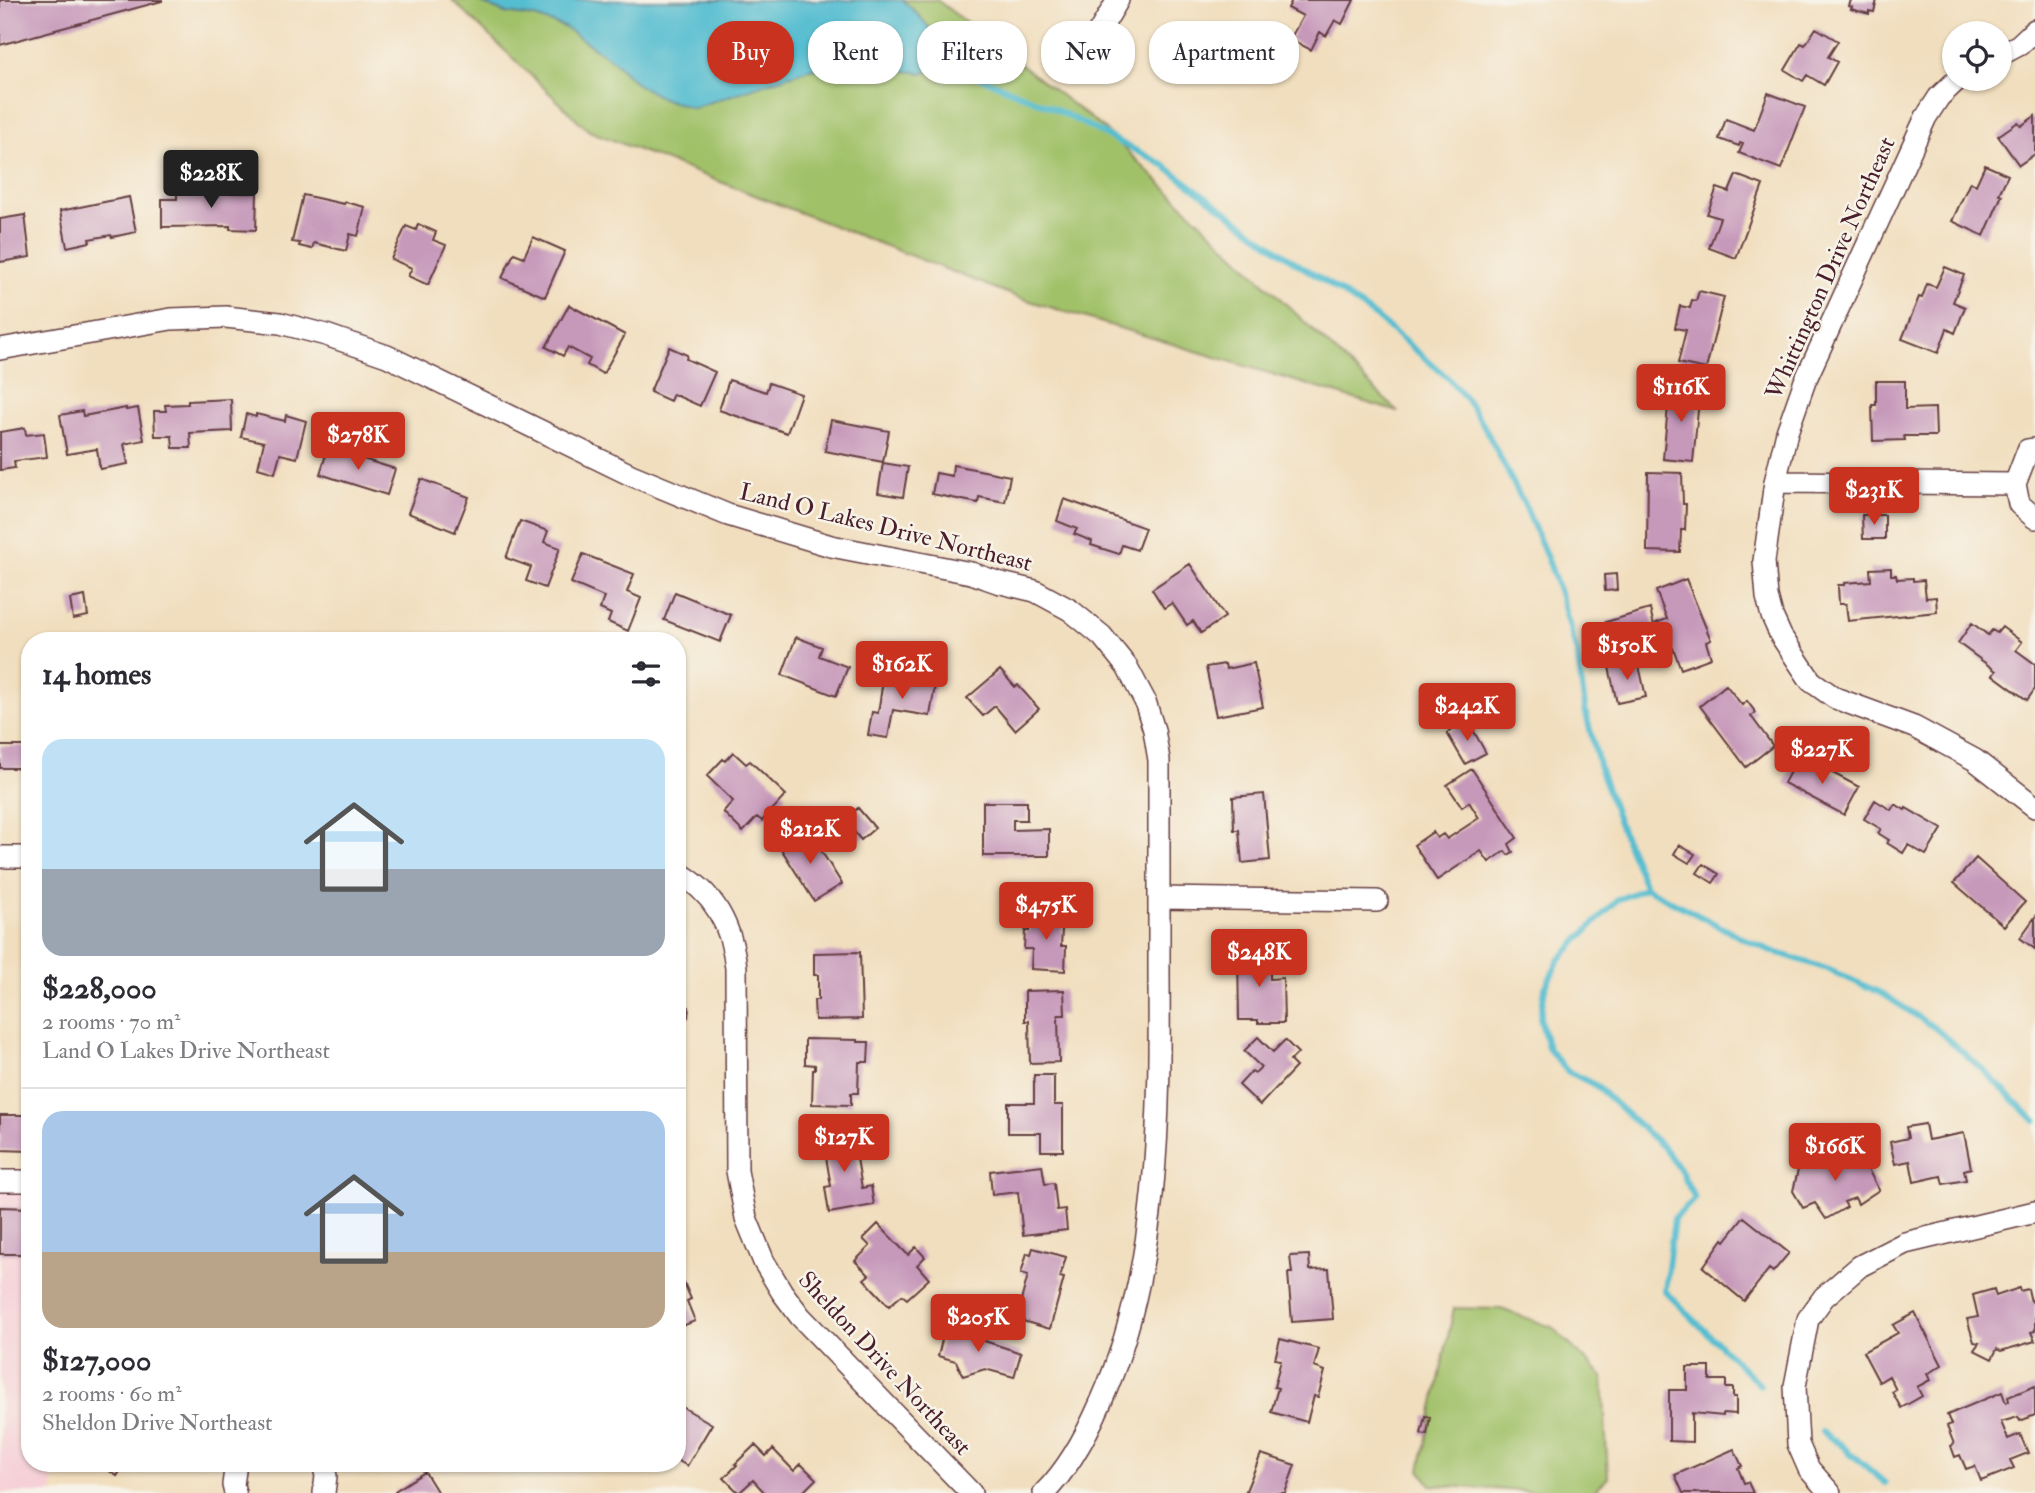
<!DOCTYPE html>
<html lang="en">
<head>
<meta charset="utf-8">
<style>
	body { margin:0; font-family:"IM FELL Double Pica",serif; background:#f7f7f7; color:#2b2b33; height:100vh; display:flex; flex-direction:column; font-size:26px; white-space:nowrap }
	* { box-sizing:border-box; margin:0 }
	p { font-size:23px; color:#7c7c81 }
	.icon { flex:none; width:38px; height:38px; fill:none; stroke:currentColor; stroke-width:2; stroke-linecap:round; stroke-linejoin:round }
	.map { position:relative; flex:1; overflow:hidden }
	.details { position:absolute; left:21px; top:632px; width:665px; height:840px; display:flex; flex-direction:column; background:#fff; border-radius:28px; box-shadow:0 2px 5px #0004 }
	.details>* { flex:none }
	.hud { position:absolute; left:707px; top:21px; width:665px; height:63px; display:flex; gap:14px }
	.buttons { position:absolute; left:1942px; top:21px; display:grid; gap:14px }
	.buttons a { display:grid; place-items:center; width:70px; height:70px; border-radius:50%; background:#fff; box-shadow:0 2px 5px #0004; font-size:35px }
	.price { position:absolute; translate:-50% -60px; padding:0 16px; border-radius:7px; background:#c8321e; color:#fff; font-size:23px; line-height:46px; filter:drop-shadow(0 2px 4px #0008) }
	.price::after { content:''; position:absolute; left:50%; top:42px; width:21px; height:16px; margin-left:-10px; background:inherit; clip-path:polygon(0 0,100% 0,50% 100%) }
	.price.current { background:#222; color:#fff }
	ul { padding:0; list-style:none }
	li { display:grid; align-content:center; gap:14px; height:371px; padding:0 21px }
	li+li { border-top:2px solid #e1e1e2 }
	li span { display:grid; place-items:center; height:217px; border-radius:21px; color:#555 }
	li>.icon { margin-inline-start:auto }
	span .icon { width:126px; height:126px; fill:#fffc; stroke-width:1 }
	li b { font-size:30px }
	h2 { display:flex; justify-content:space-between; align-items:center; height:84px; padding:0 21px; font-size:30px }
	.chip { padding:0 24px; border-radius:28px; background:#fff; box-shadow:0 2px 5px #0004; font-size:24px; line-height:63px }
	.chip.current { background:#c8321e; color:#fff }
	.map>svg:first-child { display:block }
	.built { fill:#f6cfd7 }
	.green { fill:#a1c169; stroke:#76704a; stroke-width:2 }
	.water { fill:#54bdd0; stroke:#4f6e7e; stroke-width:2 }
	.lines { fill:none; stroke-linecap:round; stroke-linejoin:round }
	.stream { stroke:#54bdd0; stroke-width:6 }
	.building { fill:#c698ba }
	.minor-casing { stroke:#633c41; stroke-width:24 }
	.minor { stroke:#fff; stroke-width:21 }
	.labels { text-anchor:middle; stroke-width:5; stroke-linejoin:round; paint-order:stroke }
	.street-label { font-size:24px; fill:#4a1f2b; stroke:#f7f3e8 }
</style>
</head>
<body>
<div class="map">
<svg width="2035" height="1493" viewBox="0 0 2035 1493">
	<rect width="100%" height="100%" fill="#f7f3e8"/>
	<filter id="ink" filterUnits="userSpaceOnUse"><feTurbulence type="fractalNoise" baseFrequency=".0143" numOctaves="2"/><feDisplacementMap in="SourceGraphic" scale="14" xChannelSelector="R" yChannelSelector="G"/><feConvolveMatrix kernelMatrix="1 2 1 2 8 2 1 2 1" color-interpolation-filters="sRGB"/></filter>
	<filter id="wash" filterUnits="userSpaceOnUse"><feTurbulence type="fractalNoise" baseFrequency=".00686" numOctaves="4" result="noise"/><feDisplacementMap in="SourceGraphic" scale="28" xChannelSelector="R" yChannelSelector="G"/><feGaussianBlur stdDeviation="1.57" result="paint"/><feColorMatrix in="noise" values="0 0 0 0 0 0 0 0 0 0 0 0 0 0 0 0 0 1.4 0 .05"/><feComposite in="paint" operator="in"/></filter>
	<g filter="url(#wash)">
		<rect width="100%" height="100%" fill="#f1debe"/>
		<path class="built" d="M 30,1182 L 30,1463 L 54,1463 L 52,1493 L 0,1493 L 0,1187 Z"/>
		<path class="green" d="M 452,0 L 937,0 L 1102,127 L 1398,412 L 1020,298 L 589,131 Z
			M 1454,1308 L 1501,1309 L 1552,1327 L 1603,1377 L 1608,1478 L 1592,1493 L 1556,1493 L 1431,1485 L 1420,1470 Z"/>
		<path class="water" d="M 475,0 L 902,0 C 923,17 937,37 952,60 L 942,68 L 923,73 L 840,64 L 809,69 L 693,108 L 664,99 L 637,84 L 615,62 L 564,27 L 535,17 L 505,13 Z"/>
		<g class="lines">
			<path class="stream" d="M 942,63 L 947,64 L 1053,108 L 1162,164 L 1290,259 L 1326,282 L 1376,317 L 1447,377 L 1467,400 L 1484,426 L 1526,508 L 1550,565 L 1560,593 L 1577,653 L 1586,714 L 1601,773 L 1622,831 L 1646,888 L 1740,937 L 1769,950 L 1827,969 L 1883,994 L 1935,1028 L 1981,1068 L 2035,1121
				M 1646,888 L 1617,900 L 1559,960 L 1545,988 L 1540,1018 L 1548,1048 L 1567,1071 L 1595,1085 L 1663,1147 L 1681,1171 L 1695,1199 L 1674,1218 L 1665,1291 L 1760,1385
				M 1822,1432 L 1841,1445 L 1885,1483"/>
		</g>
		<g id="blocks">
			<path class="building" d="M 0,0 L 162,0 L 162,1 L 0,45 Z
				M 1292,0 L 1354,0 L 1342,24 L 1335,20 L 1326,36 L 1320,32 L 1311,50 L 1290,39 L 1303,16 L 1288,8 Z
				M 1851,0 L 1877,0 L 1874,12 L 1869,11 L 1869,14 L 1851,9 L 1852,7 L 1849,6 Z
				M 1816,28 L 1838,41 L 1828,57 L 1837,62 L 1824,85 L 1807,75 L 1803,81 L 1785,70 L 1801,43 L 1805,45 Z
				M 1768,93 L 1805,107 L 1781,169 L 1739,153 L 1743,144 L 1740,143 L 1739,146 L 1719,139 L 1726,119 L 1754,130 Z
				M 2035,116 L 2035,154 L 2019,165 L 1998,136 L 2018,122 L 2021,126 Z
				M 1985,165 L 2008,175 L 1999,194 L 2002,195 L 1984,236 L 1952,221 L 1970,182 L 1976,185 Z
				M 1736,175 L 1763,185 L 1736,258 L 1709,248 L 1720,218 L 1707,214 L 1717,188 L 1729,192 Z
				M 177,192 L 257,193 L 256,230 L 230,229 L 230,226 L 162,227 L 162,199 L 177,199 Z
				M 303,195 L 344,204 L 345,202 L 365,207 L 358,236 L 350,234 L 346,251 L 314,243 L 312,249 L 299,246 L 300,243 L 292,242 Z
				M 129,197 L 136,232 L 112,237 L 111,235 L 89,239 L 90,242 L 67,247 L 60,211 Z
				M 25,215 L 30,257 L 0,262 L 0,219 Z
				M 418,224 L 436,232 L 433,240 L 446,245 L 428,285 L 408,276 L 412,268 L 391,259 L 406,226 L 416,230 Z
				M 533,237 L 565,251 L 545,297 L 502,278 L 514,253 L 524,257 Z
				M 1945,267 L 1964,275 L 1953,302 L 1965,307 L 1955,333 L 1947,329 L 1938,353 L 1902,339 L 1919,297 L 1922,298 L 1927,284 L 1936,287 Z
				M 1699,291 L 1724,297 L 1706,369 L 1678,363 L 1686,330 L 1675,328 L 1680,306 L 1690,308 L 1692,300 L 1696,301 Z
				M 569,305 L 625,335 L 603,374 L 587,365 L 590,359 L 568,347 L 563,356 L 546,347 Z
				M 669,347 L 687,355 L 686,359 L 715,372 L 700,406 L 673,394 L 670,401 L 650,392 Z
				M 729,380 L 766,392 L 769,383 L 801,394 L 787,433 L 719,410 Z
				M 1876,381 L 1905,381 L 1905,409 L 1935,408 L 1936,436 L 1904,436 L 1905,440 L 1873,441 L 1872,405 L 1876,405 Z
				M 1670,386 L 1700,389 L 1693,462 L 1663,459 Z
				M 231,399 L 232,431 L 190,433 L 191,448 L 173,448 L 172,436 L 155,436 L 154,411 L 166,411 L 165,405 L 188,404 L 188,401 Z
				M 126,408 L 126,410 L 138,408 L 144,440 L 124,444 L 128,464 L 100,469 L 97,449 L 67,454 L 60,415 L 82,411 L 83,416 Z
				M 246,414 L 256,417 L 256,414 L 285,421 L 286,415 L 306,421 L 297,458 L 280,454 L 275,473 L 258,468 L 264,442 L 241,437 Z
				M 831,420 L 889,431 L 883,462 L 825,451 Z
				M 25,428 L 26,435 L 44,433 L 47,457 L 14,461 L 15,468 L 0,470 L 0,432 Z
				M 328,448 L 395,469 L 387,495 L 320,474 Z
				M 883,463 L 908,467 L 903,497 L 878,493 Z
				M 953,465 L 1010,476 L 1005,502 L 979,497 L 978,503 L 932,494 L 936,473 L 952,476 Z
				M 1648,472 L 1682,473 L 1683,504 L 1686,504 L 1685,530 L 1681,530 L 1680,552 L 1647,551 Z
				M 421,479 L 469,497 L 455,532 L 408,513 Z
				M 1064,499 L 1145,528 L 1137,550 L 1122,545 L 1119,554 L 1091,545 L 1092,541 L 1074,534 L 1077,529 L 1057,521 Z
				M 1862,515 L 1885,515 L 1885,539 L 1863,539 Z
				M 520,521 L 548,531 L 544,542 L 560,548 L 545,588 L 526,581 L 531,567 L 506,558 Z
				M 583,554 L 634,574 L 627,592 L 641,598 L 628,631 L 608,622 L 611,614 L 600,609 L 604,597 L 571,583 Z
				M 1190,564 L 1225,617 L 1201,633 L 1193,621 L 1187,625 L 1172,603 L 1164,608 L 1152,589 Z
				M 1891,568 L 1891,575 L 1896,575 L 1897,579 L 1913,578 L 1913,581 L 1924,580 L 1926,598 L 1936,597 L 1937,612 L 1848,621 L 1846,604 L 1839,604 L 1838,585 L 1844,585 L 1844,583 L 1871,581 L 1870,569 Z
				M 1616,574 L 1617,590 L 1605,591 L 1604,575 Z
				M 1686,579 L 1711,640 L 1706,642 L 1711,658 L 1681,669 L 1673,648 L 1666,651 L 1656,623 L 1667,619 L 1656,591 Z
				M 675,592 L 731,615 L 720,642 L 664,620 Z
				M 85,596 L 88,616 L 73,619 L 70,599 Z
				M 1650,609 L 1656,634 L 1613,647 L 1606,622 Z
				M 1972,623 L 1988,635 L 1992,630 L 1997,633 L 2002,627 L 2022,642 L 2016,650 L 2035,664 L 2035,689 L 2027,700 L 1993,675 L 1996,671 L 1958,643 Z
				M 796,637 L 822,647 L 819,656 L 848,667 L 836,696 L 782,675 Z
				M 1638,661 L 1646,697 L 1617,703 L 1609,667 Z
				M 1254,663 L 1263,707 L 1216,716 L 1206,667 L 1225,664 L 1226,669 Z
				M 1000,670 L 1015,687 L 1018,685 L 1039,709 L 1015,730 L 995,706 L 983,716 L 967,698 Z
				M 884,674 L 907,678 L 908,675 L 936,679 L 930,716 L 893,710 L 888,738 L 868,735 L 872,712 L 878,713 Z
				M 1726,685 L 1742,705 L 1747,701 L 1756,713 L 1751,716 L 1773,746 L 1746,767 L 1700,706 Z
				M 1468,721 L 1486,753 L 1465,764 L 1447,733 Z
				M 0,746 L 29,746 L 29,768 L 0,768 Z
				M 733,752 L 746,764 L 750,761 L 786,795 L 762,821 L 757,817 L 743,832 L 723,812 L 733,801 L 707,776 L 723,759 L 725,761 Z
				M 1797,758 L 1809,764 L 1814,763 L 1859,787 L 1844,815 L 1784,783 Z
				M 1472,769 L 1517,838 L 1509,844 L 1513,852 L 1508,855 L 1505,851 L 1489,862 L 1481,851 L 1437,880 L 1414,845 L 1433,832 L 1437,838 L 1443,834 L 1447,839 L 1479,818 L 1469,802 L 1462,807 L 1447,785 Z
				M 1264,794 L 1270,860 L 1242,863 L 1239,830 L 1234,830 L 1233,797 Z
				M 1875,800 L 1891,810 L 1895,804 L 1905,810 L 1906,808 L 1942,829 L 1926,855 L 1908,845 L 1903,853 L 1887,843 L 1889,840 L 1878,833 L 1881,829 L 1864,819 Z
				M 983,802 L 1027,802 L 1027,820 L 1013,820 L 1013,830 L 1049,829 L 1049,856 L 983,856 Z
				M 858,808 L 875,828 L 861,840 L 844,820 Z
				M 798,832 L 807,846 L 815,841 L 842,884 L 814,901 L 778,844 Z
				M 1679,845 L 1695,854 L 1689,863 L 1674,854 Z
				M 1976,858 L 2025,902 L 2004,926 L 1954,883 Z
				M 1703,864 L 1719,874 L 1713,883 L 1697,873 Z
				M 1030,912 L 1063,914 L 1061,946 L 1066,946 L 1065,971 L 1031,969 L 1032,949 L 1024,949 L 1025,931 L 1029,931 Z
				M 2035,917 L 2035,949 L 2020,938 Z
				M 1238,950 L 1270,950 L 1270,979 L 1283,978 L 1284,1023 L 1258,1023 L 1258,1020 L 1239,1020 Z
				M 860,952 L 862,1019 L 815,1020 L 814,1000 L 818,1000 L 818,975 L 814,975 L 814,953 Z
				M 25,961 L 30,961 L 30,990 L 26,990 Z
				M 1064,990 L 1065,1015 L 1058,1015 L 1059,1062 L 1030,1063 L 1029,1021 L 1025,1021 L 1025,991 Z
				M 677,1005 L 689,1007 L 688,1017 L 677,1015 Z
				M 1258,1037 L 1273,1052 L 1285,1040 L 1298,1053 L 1290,1061 L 1296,1067 L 1260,1105 L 1239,1085 L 1252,1071 L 1255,1073 L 1261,1067 L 1244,1051 Z
				M 805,1039 L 858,1040 L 858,1042 L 869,1042 L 868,1062 L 859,1062 L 858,1093 L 851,1093 L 851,1105 L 812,1104 L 813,1070 L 815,1070 L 815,1065 L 805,1064 Z
				M 1034,1075 L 1054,1075 L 1054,1105 L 1063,1105 L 1063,1151 L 1041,1151 L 1041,1133 L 1008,1133 L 1008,1103 L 1034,1103 Z
				M 0,1115 L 30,1115 L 30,1151 L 0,1150 Z
				M 1925,1124 L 1928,1140 L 1964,1133 L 1971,1168 L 1964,1170 L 1966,1180 L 1943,1184 L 1941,1176 L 1914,1182 L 1910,1161 L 1895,1164 L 1890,1142 L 1908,1138 L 1906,1127 Z
				M 852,1129 L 862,1188 L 871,1186 L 874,1205 L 829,1213 L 825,1187 L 831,1186 L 822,1134 Z
				M 1855,1145 L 1879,1190 L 1858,1204 L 1855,1198 L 1844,1202 L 1847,1207 L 1826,1219 L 1815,1203 L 1803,1208 L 1793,1191 L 1799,1166 L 1810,1168 Z
				M 1042,1165 L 1045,1184 L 1054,1183 L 1057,1210 L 1065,1209 L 1067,1230 L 1023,1235 L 1018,1192 L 992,1195 L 990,1171 Z
				M 0,1207 L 30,1208 L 30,1254 L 0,1254 Z
				M 1744,1217 L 1789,1253 L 1773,1272 L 1769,1269 L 1744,1301 L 1703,1267 L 1723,1239 L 1725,1241 Z
				M 878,1224 L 908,1255 L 916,1247 L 925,1257 L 917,1265 L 929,1279 L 907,1299 L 902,1295 L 889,1306 L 864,1279 L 869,1275 L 855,1261 L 870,1246 L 863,1239 Z
				M 1033,1248 L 1066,1257 L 1060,1277 L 1064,1278 L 1050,1329 L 1016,1319 L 1028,1275 L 1021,1273 L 1027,1253 L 1031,1254 Z
				M 1309,1255 L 1310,1270 L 1329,1269 L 1333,1319 L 1292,1322 L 1288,1273 L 1292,1273 L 1290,1256 Z
				M 677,1266 L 691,1299 L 687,1301 L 695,1321 L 677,1328 Z
				M 2019,1288 L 2020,1291 L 2028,1289 L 2031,1302 L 2035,1300 L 2035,1331 L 2031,1332 L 2035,1341 L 2001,1351 L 1997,1349 L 1992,1359 L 1974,1350 L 1979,1343 L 1974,1342 L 1967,1319 L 1978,1317 L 1973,1295 L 1994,1289 L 1996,1296 Z
				M 1915,1313 L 1942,1365 L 1927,1374 L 1930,1380 L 1917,1387 L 1922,1396 L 1901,1408 L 1892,1392 L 1896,1390 L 1889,1376 L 1879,1382 L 1863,1352 L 1898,1333 L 1893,1325 Z
				M 945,1328 L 1021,1353 L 1014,1377 L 985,1369 L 963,1376 L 956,1361 L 938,1356 Z
				M 1280,1339 L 1319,1349 L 1314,1367 L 1325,1371 L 1318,1397 L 1314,1396 L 1307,1422 L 1271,1412 L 1278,1388 L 1274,1387 L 1281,1360 L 1275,1359 Z
				M 677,1367 L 684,1370 L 677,1383 Z
				M 1687,1367 L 1710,1367 L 1710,1380 L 1726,1380 L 1726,1388 L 1733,1388 L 1733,1397 L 1736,1397 L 1736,1414 L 1723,1413 L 1723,1416 L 1692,1413 L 1692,1442 L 1669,1441 L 1669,1390 L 1687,1390 Z
				M 2035,1386 L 2035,1415 L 2020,1421 L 2018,1417 L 2001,1422 L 2008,1439 L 2020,1434 L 2028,1453 L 2010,1460 L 2014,1468 L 1981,1481 L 1975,1466 L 1966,1469 L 1960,1455 L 1955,1457 L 1951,1446 L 1954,1444 L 1947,1426 L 1951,1424 L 1947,1415 L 2002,1392 L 2006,1403 L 2009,1401 L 2008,1397 Z
				M 677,1404 L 712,1424 L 687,1466 L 677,1460 Z
				M 1425,1416 L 1430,1417 L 1427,1435 L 1421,1434 Z
				M 755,1445 L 766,1456 L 773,1449 L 794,1471 L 801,1464 L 816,1479 L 802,1493 L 765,1493 L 753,1480 L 739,1493 L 724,1478 L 737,1465 L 735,1464 Z
				M 1734,1449 L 1742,1466 L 1738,1468 L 1744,1483 L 1748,1482 L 1753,1493 L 1683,1493 L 1675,1475 Z
				M 1261,1454 L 1295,1465 L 1285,1493 L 1245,1493 Z
				M 98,1463 L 131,1463 L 126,1470 L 123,1467 L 117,1476 Z
				M 425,1472 L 438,1493 L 397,1493 L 395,1491 Z"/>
		</g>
	</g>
	<g filter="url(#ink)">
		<use href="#blocks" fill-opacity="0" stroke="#633c41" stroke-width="2"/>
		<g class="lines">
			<defs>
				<path id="minor" d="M 2000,55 L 2019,45 L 2035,30
					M 1078,67 L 1118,0
					M 1958,79 L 1939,97 L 1926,117 L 1805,381 L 1787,432 L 1775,482 L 1764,561 L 1767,597 L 1772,616 L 1781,636 L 1811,681 L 1835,698 L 1914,727 L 1975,760 L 2035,807
					M 0,349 L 171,319 L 226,317 L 280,323 L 326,335 L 387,356 L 631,475 L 728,515 L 831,546 L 971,573 L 997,582 L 1035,591 L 1070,610 L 1102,636 L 1127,667 L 1145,701 L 1154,730 L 1159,760 C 1159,831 1159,901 1159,972 C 1160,1114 1160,1272 1100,1404 C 1086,1436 1069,1468 1044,1493
					M 2035,449 L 2028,450 L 2015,484 L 2019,504 L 2035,518
					M 1775,482 L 2015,484
					M 0,857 L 30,857
					M 677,872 C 714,892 732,927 736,968 L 737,1171 L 746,1218 L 764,1262 L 782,1292 L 800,1316 L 971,1493
					M 1159,898 L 1377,901
					M 0,1181 L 30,1181
					M 323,1463 L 326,1476 L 324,1493
					M 235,1493 L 233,1485 L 236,1463
					M 1830,1493 L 1809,1469 L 1798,1444 L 1795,1386 L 1808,1319 L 1824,1297 L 1860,1266 L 1905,1243 L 2035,1212"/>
			</defs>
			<use href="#minor" class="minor-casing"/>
			<use href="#minor" class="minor"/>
		</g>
	</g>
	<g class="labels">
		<g class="street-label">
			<text transform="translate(1830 268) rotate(-66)" y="8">Whittington Drive Northeast</text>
			<text transform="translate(886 527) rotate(14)" y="8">Land O Lakes Drive Northeast</text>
			<text transform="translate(885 1363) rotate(47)" y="8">Sheldon Drive Northeast</text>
		</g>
	</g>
</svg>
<div class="buttons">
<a><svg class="icon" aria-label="locate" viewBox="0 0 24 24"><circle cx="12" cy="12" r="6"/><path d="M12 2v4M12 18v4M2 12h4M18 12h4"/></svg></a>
</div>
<b class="price current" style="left:211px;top:210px">$228K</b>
<b class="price" style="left:1681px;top:424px">$116K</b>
<b class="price" style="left:358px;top:472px">$278K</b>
<b class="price" style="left:1874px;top:527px">$231K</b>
<b class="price" style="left:1627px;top:682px">$150K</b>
<b class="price" style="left:902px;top:701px">$162K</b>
<b class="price" style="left:1467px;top:743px">$242K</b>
<b class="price" style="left:1822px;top:786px">$227K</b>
<b class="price" style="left:810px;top:866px">$212K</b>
<b class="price" style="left:1046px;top:942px">$475K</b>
<b class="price" style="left:1259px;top:989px">$248K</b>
<b class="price" style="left:844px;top:1174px">$127K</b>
<b class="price" style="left:1835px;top:1183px">$166K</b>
<b class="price" style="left:978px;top:1354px">$205K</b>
<div class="hud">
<a class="chip current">Buy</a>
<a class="chip">Rent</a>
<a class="chip">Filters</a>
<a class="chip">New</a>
<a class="chip">Apartment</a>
</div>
<section class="details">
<h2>14 homes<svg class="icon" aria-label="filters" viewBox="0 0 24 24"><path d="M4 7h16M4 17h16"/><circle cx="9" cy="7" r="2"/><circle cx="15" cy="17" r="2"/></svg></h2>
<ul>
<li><span style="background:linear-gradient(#bfe0f5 60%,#9aa5b1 0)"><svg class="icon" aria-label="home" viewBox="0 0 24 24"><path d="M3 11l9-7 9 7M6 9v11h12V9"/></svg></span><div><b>$228,000</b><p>2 rooms · 70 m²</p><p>Land O Lakes Drive Northeast</p></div></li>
<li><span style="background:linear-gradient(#a9c7e8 65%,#b9a48a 0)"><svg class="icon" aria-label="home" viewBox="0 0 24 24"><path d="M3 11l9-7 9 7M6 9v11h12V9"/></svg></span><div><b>$127,000</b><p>2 rooms · 60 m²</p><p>Sheldon Drive Northeast</p></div></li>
</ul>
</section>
</div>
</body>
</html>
